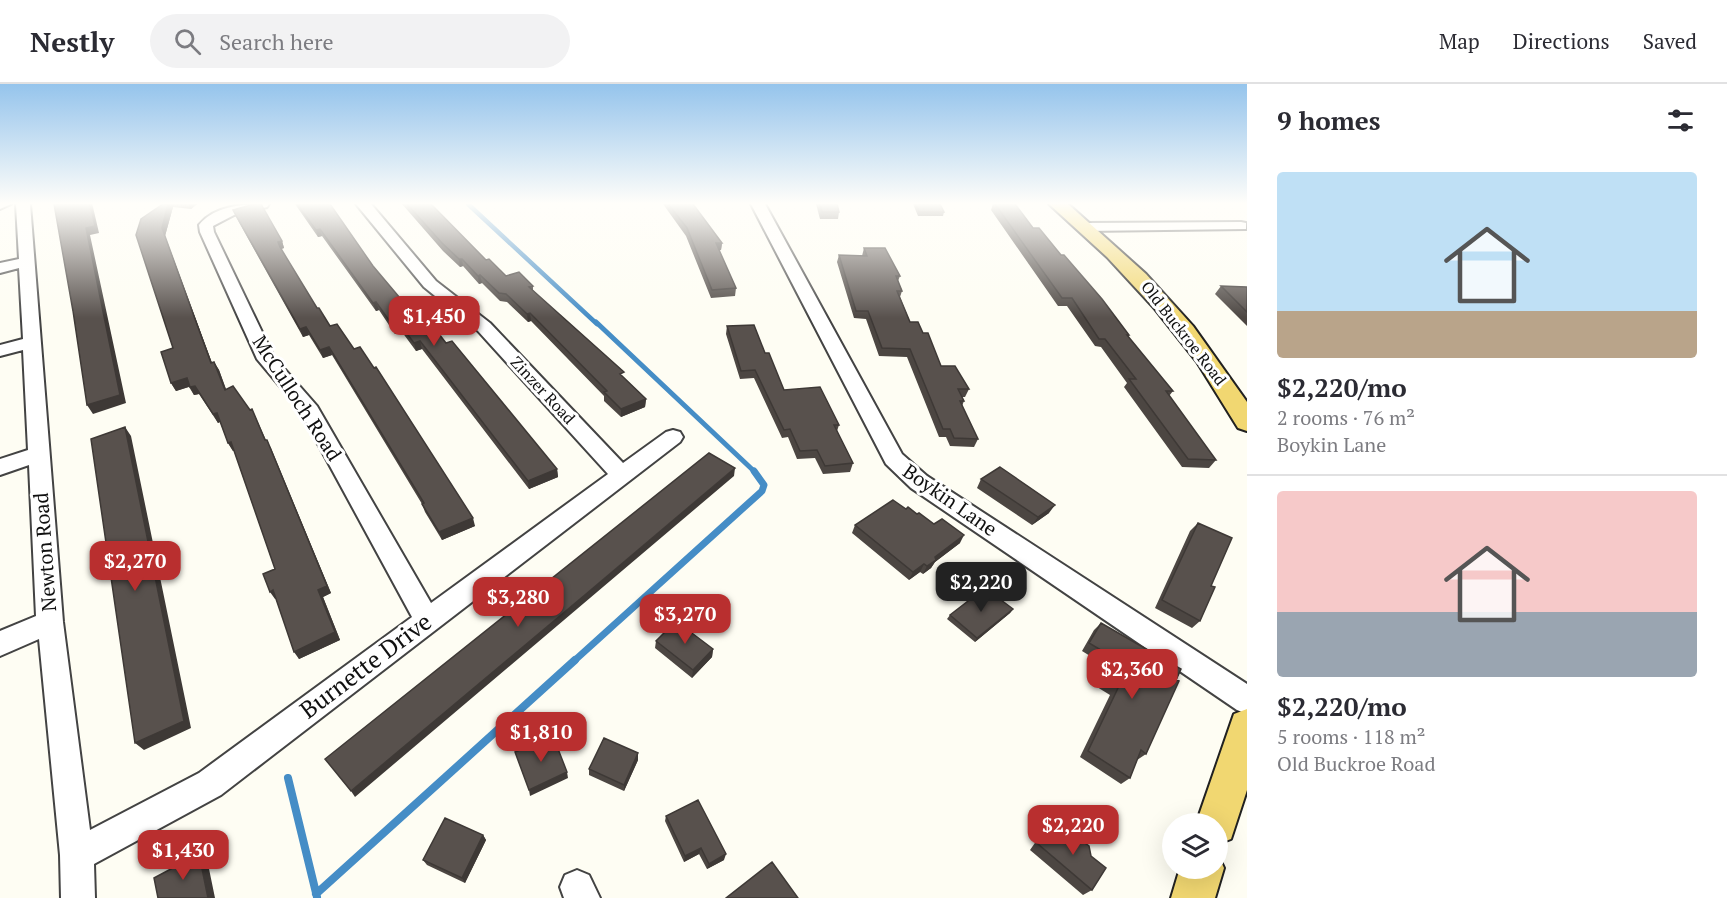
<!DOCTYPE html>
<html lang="en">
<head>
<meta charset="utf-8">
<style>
	body { margin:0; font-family:"PT Serif",serif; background:#f2f2f3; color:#2b2b33; height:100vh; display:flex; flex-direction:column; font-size:22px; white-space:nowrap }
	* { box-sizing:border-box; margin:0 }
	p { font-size:20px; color:#7c7c81 }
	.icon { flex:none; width:33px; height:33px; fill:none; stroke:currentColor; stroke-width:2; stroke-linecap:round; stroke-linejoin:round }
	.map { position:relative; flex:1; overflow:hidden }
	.side { display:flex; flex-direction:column; background:#fff; width:480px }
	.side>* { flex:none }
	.buttons { position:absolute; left:1162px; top:729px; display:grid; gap:12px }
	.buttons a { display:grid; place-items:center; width:66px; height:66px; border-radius:50%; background:#fff; box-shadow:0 6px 24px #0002; font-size:30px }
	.price { position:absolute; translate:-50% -51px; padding:0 14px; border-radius:12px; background:#b92f2f; color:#fff; font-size:20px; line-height:39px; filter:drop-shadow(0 2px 3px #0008) }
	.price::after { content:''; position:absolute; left:50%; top:36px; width:18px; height:14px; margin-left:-9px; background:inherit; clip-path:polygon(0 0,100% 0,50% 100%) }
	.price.current { background:#222; color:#fff }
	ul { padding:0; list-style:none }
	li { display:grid; align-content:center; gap:12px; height:318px; padding:0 30px }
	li+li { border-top:2px solid #e1e1e2 }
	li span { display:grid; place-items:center; height:186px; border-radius:6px; color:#555 }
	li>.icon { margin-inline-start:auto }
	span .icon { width:108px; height:108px; fill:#fffc; stroke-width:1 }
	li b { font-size:26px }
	h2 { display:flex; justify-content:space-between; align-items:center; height:72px; padding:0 30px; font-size:26px }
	header { display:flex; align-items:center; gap:36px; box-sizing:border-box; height:84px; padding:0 30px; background:#fff; border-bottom:2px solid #e1e1e2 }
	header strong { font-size:28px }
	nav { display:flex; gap:33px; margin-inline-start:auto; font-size:21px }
	.search { width:420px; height:54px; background:#f2f2f3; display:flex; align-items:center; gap:15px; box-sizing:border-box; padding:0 21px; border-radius:33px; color:#7c7c81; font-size:22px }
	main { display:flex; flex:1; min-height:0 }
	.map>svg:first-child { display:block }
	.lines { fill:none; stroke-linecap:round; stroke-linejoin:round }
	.stream-far3 { stroke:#458dc6; stroke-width:4.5 }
	.stream-far2 { stroke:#458dc6; stroke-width:5 }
	.stream-far1 { stroke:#458dc6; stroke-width:7 }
	.stream { stroke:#458dc6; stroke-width:8 }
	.minor-casing { stroke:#434343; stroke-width:4 }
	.major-casing { stroke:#212121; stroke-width:4 }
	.minor { fill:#fff; fill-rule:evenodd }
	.major { fill:#f1d771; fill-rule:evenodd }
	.wall { fill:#4c4642 }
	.shaded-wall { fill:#3e3936 }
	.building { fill:#58514d; stroke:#3e3936; stroke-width:1.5 }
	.labels { text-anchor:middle; stroke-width:6; stroke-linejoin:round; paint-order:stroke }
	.far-street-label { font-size:16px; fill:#101010; stroke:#fff }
	.street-label { font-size:20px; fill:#101010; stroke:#fff }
	.near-street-label { font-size:24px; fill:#101010; stroke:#fff }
</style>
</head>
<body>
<header>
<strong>Nestly</strong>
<div class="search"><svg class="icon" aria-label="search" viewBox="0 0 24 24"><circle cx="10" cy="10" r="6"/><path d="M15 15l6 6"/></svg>Search here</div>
<nav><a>Map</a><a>Directions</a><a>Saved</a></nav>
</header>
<main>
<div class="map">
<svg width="1247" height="814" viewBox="0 0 1247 814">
	<rect width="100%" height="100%" fill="#fefdf3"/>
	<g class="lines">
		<path class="stream-far3" d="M 468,120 L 597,240"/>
		<path class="stream-far2" d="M 596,238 L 756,389"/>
		<path class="stream-far1" d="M 574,577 L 762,407 L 764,401 L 754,387"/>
		<path class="stream" d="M 288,694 L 317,813
			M 316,810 L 575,576"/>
		<defs>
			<path id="minor" d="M 0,120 L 11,120 L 0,125 Z
				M 16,120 L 30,120 L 63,538 L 90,746 L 199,689 L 412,533 L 299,325 L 257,275 L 200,148 L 199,141 C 215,121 244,120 269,120 L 267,123 L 234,131 L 213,142 L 214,148 L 274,273 L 317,322 L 431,519 L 608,390 L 478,247 L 424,203 L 356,120 L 371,120 L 436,197 L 490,239 L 623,379 L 666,348 L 673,346 L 680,348 L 683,353 L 680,358 L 221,711 L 94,780 L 95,814 L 61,814 L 60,771 L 39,555 L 0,572 L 0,547 L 36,532 L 29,381 L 0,391 L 0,375 L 28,366 L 23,266 L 0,272 L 0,261 L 23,255 L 19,184 L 0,189 L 0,179 L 19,175 Z
				M 751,120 L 765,120 L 902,370 L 927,392 L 1247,600 L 1247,630 L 1237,626 L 911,404 L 886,380 Z
				M 1241,138 L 1246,139 L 1246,145 L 1084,147 L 1077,143 L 1084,139 Z
				M 577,786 L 589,791 L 600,814 L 564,814 L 560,803 L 565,791 Z"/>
			<path id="major" d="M 1049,120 L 1068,120 L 1146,190 L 1193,242 L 1247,318 L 1247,347 L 1238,344 L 1197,278 L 1155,225 L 1107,173 Z
				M 1247,625 L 1247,706 L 1231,755 L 1218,760 L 1218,740 L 1196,740 L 1234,630 Z
				M 1218,771 L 1224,784 L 1215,814 L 1171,814 L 1180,784 L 1218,784 Z"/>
		</defs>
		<use href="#minor" class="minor-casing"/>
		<use href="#major" class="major-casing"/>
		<use href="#minor" class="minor"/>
		<use href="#major" class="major"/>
	</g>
	<path class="wall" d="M 163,120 L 197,120 L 191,125 L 173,123 L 165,152 L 212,279 L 214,278 L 219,286 L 226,305 L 250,326 L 252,325 L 266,356 L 271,364 L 331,509 L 323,513 L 340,556 L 299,575 L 276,515 L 275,515 L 275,485 L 234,367 L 233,367 L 228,359 L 220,338 L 218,339 L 199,310 L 194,311 L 189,303 L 176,307 L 171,299 L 173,264 Z
		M 295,120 L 330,120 L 373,182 L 421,239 L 446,259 L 557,385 L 558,393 L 529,405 L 422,265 L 416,267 L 402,248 L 395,250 L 379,226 L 376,227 L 322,152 L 318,153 Z
		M 402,120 L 431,120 L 486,176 L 506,192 L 533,202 L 533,206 L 646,315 L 645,323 L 621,333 L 604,317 L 604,312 L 531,237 L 528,238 L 507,218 L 500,217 L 482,199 L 479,200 L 463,182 L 460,183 L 443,167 Z
		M 663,120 L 693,120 L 722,159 L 721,166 L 719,166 L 736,204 L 735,212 L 711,214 L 686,152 Z
		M 816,120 L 837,120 L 839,128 L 838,135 L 820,135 Z
		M 913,120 L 940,120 L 944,128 L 943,132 L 918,132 Z
		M 993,120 L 1015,120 L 1033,144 L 1061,171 L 1129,251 L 1128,253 L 1173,307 L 1169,312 L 1216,376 L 1209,384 L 1182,383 L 1124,303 L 1127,299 L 1101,263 L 1095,262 L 1067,222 L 1058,222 L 991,126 Z
		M 233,126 L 282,157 L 284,164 L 281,165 L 317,224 L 475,442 L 442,456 L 425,428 L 422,420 L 332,271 L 323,274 L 309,251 L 303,253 L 236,133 Z
		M 864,164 L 900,192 L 898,197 L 902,207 L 900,213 L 910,238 L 923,249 L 941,282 L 969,305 L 965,313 L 962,313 L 964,317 L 962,322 L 978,355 L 974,363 L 950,362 L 946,353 L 939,353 L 907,273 L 879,272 L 866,235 L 854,234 L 837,178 L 839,171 L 862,172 Z
		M 1221,202 L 1247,203 L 1247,242 L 1215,210 Z
		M 727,242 L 765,269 L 784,306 L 839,341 L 837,347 L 853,379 L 850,388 L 823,390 L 815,374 L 797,375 L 788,353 L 782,354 L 754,294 L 740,295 L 726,250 Z
		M 981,395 L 1049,429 L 1032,441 L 977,404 Z
		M 906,425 L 917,430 L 960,459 L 935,478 L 931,484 L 923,490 L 920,488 L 909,496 L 852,449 L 855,441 Z
		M 1198,439 L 1211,502 L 1200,537 L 1192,544 L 1155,524 L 1190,447 Z
		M 1013,525 L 1010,529 L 975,558 L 947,535 L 950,531 Z
		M 1101,539 L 1181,585 L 1146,670 L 1137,676 L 1130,694 L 1121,700 L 1080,673 L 1110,611 L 1097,603 L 1108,583 L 1082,567 L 1094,546 Z
		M 656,557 L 713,565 L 712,573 L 692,594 L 655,564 Z
		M 638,676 L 624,707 L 589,691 L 589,685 Z
		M 666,732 L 724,776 L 707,785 L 699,770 L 684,778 L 665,737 Z
		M 1051,741 L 1092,806 L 1083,811 L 1030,766 L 1044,746 Z
		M 483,751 L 486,756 L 465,799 L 427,781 L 423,776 Z"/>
	<path class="shaded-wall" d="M 90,120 L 92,120 L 93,123 L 99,149 L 90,151 L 126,319 L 93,330 L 87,321 L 86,144 Z
		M 168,120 L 172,120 L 173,123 L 165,152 L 215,287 L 211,279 L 162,144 Z
		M 189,120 L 197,120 L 191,125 Z
		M 320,145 L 322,152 L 318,153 L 316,146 Z
		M 282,157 L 284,164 L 281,165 L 278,158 Z
		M 716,159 L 722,159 L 721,166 L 715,167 Z
		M 459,175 L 462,175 L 463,182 L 460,183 Z
		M 480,191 L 482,199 L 479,200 L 478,192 Z
		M 376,218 L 379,226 L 376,227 L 373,219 Z
		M 530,229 L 531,237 L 528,238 L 527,230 Z
		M 400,240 L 402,248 L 395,250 L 393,242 Z
		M 306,243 L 309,251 L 303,253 L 300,245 Z
		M 420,257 L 422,265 L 416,267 L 414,259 Z
		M 329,263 L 332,271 L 323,274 L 320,266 Z
		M 214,278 L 219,286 L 229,314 L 225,306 Z
		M 187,294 L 191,302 L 176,307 L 171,299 Z
		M 195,302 L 199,310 L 194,311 L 190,303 Z
		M 646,315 L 645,323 L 621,333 L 621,325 Z
		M 217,329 L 221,337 L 218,339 L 213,330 Z
		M 125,343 L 131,352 L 191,644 L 144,666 L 135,659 Z
		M 267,356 L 331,509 L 323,513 L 340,556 L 299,575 L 294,568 L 318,506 Z
		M 231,358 L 236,366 L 233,367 L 228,359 Z
		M 735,384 L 734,392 L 355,713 L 351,707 Z
		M 557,385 L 558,393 L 529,405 L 528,397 Z
		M 1055,421 L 1049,429 L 1032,441 L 1038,433 Z
		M 473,434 L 475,442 L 442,456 L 439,448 Z
		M 964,451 L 960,459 L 935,478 L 931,484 L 923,490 L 927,482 L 935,473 Z
		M 924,480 L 920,488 L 909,496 L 913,488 Z
		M 273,506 L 278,514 L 275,515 L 270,508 Z
		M 1013,525 L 1010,529 L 975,558 L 977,554 Z
		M 713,565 L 712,573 L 692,594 L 693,586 Z
		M 638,669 L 638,676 L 624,707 L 624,701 Z
		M 567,688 L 568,694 L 530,712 L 529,706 Z
		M 483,751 L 486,756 L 465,799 L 462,794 Z
		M 701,764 L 699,770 L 684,778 L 685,772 Z
		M 199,770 L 207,775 L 215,814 L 208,814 Z
		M 726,770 L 724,776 L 707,785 L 709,780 Z"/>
	<path class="building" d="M 54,120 L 90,120 L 95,142 L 86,144 L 120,311 L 87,321 L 73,227 Z
		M 163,120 L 168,120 L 162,144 L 211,279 L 214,278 L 225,306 L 233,302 L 250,326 L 252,325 L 265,356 L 267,356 L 327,502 L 318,506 L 335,548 L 294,568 L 273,506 L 270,508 L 263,490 L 275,485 L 231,358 L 228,359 L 217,329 L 213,330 L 195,302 L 190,303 L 187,294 L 171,299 L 161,268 L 173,264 L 136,151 L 141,135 Z
		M 254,120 L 261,120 L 282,157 L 278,158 L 280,163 L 317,224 L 319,224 L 330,242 L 337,240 L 354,265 L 360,263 L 374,284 L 376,283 L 473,434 L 439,448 L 422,420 L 424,419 L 329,263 L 320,266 L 306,243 L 300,245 L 233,126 Z
		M 297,120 L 330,120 L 373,182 L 421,239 L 429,237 L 446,259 L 452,257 L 557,385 L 528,397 L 420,257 L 414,259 L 400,240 L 393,242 L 376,218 L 373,219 L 320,145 L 316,146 Z
		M 407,120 L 431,120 L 486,176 L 489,175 L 506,192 L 519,188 L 533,202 L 529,203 L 624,288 L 620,290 L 646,315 L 621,325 L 604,308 L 607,307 L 530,229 L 527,230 L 506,210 L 499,209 L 480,191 L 478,192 L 462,175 L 459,175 L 442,159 Z
		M 668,120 L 693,120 L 722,159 L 716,159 L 736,204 L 712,206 L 687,144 Z
		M 820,120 L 837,120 L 839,128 L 822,128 Z
		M 916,120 L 940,120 L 944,128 L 919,128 Z
		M 995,120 L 1015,120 L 1033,144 L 1039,144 L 1061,171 L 1064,171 L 1102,215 L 1129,251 L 1127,251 L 1173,307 L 1166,307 L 1216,376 L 1188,375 L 1129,295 L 1136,295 L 1105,255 L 1099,255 L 1072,214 L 1062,214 Z
		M 864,164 L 885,164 L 900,192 L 896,192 L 902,207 L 897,207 L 910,238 L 918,238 L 923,249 L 928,249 L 941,282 L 955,282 L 969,305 L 958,305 L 964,317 L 960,317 L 978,355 L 954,354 L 950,345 L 943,345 L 910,265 L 882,264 L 868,227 L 856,227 L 839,171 L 867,172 Z
		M 1221,202 L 1247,203 L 1247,228 Z
		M 754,241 L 765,269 L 769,269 L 784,306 L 820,303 L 839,341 L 834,341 L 853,379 L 825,382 L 817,366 L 800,367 L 790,345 L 784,346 L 755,286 L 741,287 L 727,242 Z
		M 125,343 L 184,637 L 135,659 L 91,355 Z
		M 709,369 L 735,384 L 586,510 L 351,707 L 325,675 Z
		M 1000,383 L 1055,421 L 1038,433 L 981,395 Z
		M 893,416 L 906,425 L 908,423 L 917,430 L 919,429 L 934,440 L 942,435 L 964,451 L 935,473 L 936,476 L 927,482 L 924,480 L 913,488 L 855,441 Z
		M 1198,439 L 1232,454 L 1211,502 L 1215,503 L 1200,537 L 1162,516 Z
		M 985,504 L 1013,525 L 977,554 L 950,531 Z
		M 676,537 L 713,565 L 693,586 L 656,557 Z
		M 1101,539 L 1181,585 L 1176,596 L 1179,597 L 1146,670 L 1141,666 L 1130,694 L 1088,667 L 1118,604 L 1105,596 L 1116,575 L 1089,559 Z
		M 553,652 L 567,688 L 529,706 L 515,668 Z
		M 604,654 L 638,669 L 624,701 L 589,685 Z
		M 698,716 L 726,770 L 709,780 L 701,764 L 685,772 L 666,732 Z
		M 445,734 L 483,751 L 462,794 L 423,776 Z
		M 1051,741 L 1067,754 L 1082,757 L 1089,762 L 1091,772 L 1106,784 L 1092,806 L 1038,760 Z
		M 199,770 L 208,814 L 158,814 L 154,794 Z
		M 772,778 L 798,814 L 726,814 Z"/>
	<linearGradient id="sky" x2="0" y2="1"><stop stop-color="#95c4ec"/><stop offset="0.51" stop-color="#fffefa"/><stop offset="1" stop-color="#fffefa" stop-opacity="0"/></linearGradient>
	<rect width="1247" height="234" fill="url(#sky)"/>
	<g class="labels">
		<g class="far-street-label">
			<text transform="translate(1184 249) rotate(52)" y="6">Old Buckroe Road</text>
			<text transform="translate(543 306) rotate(47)" y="6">Zinzer Road</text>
		</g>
		<g class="street-label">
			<text transform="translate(297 314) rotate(57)" y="7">McCulloch Road</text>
			<text transform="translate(950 416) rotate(35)" y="7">Boykin Lane</text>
			<text transform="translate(45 468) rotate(-94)" y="7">Newton Road</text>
		</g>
		<g class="near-street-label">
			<text transform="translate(366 582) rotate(-37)" y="8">Burnette Drive</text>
		</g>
	</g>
</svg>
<div class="buttons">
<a><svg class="icon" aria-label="layers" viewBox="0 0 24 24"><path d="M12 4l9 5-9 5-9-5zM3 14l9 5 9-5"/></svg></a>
</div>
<b class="price" style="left:434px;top:263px">$1,450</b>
<b class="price" style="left:135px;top:508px">$2,270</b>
<b class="price current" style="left:981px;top:529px">$2,220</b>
<b class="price" style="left:518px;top:544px">$3,280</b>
<b class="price" style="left:685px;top:561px">$3,270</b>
<b class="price" style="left:1132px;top:616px">$2,360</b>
<b class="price" style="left:541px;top:679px">$1,810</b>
<b class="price" style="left:1073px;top:772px">$2,220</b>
<b class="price" style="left:183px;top:797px">$1,430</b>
</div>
<section class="side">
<h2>9 homes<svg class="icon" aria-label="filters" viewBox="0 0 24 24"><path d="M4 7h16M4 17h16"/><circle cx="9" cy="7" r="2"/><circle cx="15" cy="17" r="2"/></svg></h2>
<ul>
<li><span style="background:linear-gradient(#bfe0f5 75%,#b9a48a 0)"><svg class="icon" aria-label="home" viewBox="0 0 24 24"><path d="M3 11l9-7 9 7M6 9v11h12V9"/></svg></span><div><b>$2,220/mo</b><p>2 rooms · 76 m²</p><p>Boykin Lane</p></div></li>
<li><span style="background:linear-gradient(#f6c9c9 65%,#9aa5b1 0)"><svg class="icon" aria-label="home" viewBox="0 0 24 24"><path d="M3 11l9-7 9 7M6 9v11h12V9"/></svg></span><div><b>$2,220/mo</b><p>5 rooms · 118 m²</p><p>Old Buckroe Road</p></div></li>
</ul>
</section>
</main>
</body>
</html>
